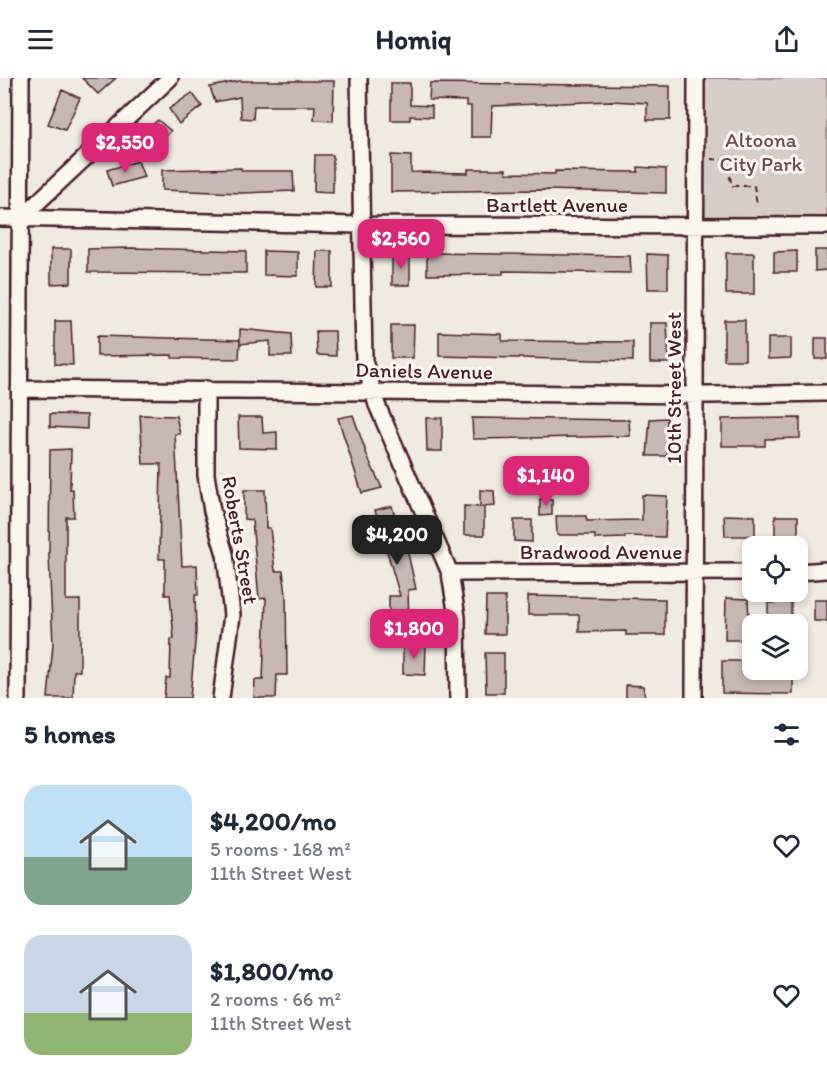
<!DOCTYPE html>
<html lang="en">
<head>
<meta charset="utf-8">
<style>
	body { margin:0; font-family:Itim,sans-serif; background:#f6f6f7; color:#1f2937; height:100vh; display:flex; flex-direction:column; font-size:22px; white-space:nowrap }
	* { box-sizing:border-box; margin:0 }
	p { font-size:20px; color:#747a83 }
	.icon { flex:none; width:33px; height:33px; fill:none; stroke:currentColor; stroke-width:2; stroke-linecap:round; stroke-linejoin:round }
	.map { position:relative; height:620px; overflow:hidden }
	.drawer { display:flex; flex-direction:column; background:#fff; flex:1 }
	.drawer>* { flex:none }
	.fabs { position:absolute; left:742px; top:458px; display:grid; gap:12px }
	.fabs a { display:grid; place-items:center; width:66px; height:66px; border-radius:12px; background:#fff; box-shadow:0 3px 9px #0003; font-size:30px }
	.price { position:absolute; translate:-50% -51px; padding:0 14px; border-radius:12px; background:#db2777; color:#fff; font-size:20px; line-height:39px; filter:drop-shadow(0 2px 3px #0008) }
	.price::after { content:''; position:absolute; left:50%; top:36px; width:18px; height:14px; margin-left:-9px; background:inherit; clip-path:polygon(0 0,100% 0,50% 100%) }
	.price.current { background:#222; color:#fff }
	ul { padding:0; list-style:none }
	li { display:flex; align-items:center; gap:18px; height:150px; padding:0 24px }
	li span { display:grid; place-items:center; flex:none; width:168px; height:120px; border-radius:18px; color:#555 }
	li>.icon { margin-inline-start:auto }
	span .icon { width:72px; height:72px; fill:#fffc; stroke-width:1 }
	li b { font-size:26px }
	h2 { display:flex; justify-content:space-between; align-items:center; height:72px; padding:0 24px; font-size:26px }
	header { display:flex; justify-content:space-between; align-items:center; height:78px; padding:0 24px; background:#fff; font-size:27px; font-weight:700 }
	.map>svg:first-child { display:block }
	.green { fill:#d8ccc6; stroke:#917678; stroke-width:1.5 }
	.building { fill:#c8b8b3; stroke:#4a1f2b; stroke-width:1.5 }
	.lines { fill:none; stroke-linecap:round; stroke-linejoin:round }
	.minor-casing { stroke:#4a1f2b; stroke-width:20 }
	.path { stroke:#4a1f2b; stroke-width:2; stroke-dasharray:6 4.5; stroke-linecap:butt }
	.minor { stroke:#fbf7ec; stroke-width:15 }
	.labels { text-anchor:middle; stroke-width:6; stroke-linejoin:round; paint-order:stroke }
	.park-label { font-size:21px; fill:#6e4a52; stroke:#fbf7ec }
	.street-label { font-size:21px; fill:#4a1f2b; stroke:#fbf7ec }
</style>
</head>
<body>
<header><svg class="icon" aria-label="menu" viewBox="0 0 24 24"><path d="M4 6h16M4 12h16M4 18h16"/></svg>Homiq<svg class="icon" aria-label="share" viewBox="0 0 24 24"><path d="M12 15V3M7 8l5-5 5 5M5 13v7h14v-7"/></svg></header>
<div class="map">
<svg width="827" height="620" viewBox="0 0 827 620">
	<rect width="100%" height="100%" fill="#f0eae0"/>
	<filter id="ink" filterUnits="userSpaceOnUse"><feTurbulence type="fractalNoise" baseFrequency=".0167" numOctaves="2"/><feDisplacementMap in="SourceGraphic" scale="12" xChannelSelector="R" yChannelSelector="G"/><feConvolveMatrix kernelMatrix="1 2 1 2 8 2 1 2 1" color-interpolation-filters="sRGB"/></filter>
	<g filter="url(#ink)">
		<path class="green" d="M 696,0 L 827,0 L 827,148 L 695,148 Z"/>
		<path class="building" d="M 82,0 L 116,0 L 98,16 Z
			M 239,3 L 334,3 L 333,43 L 314,42 L 315,28 L 254,28 L 253,41 L 241,40 L 240,19 L 215,24 L 210,9 Z
			M 391,5 L 410,5 L 410,27 L 432,28 L 432,39 L 410,38 L 410,42 L 391,42 Z
			M 430,5 L 670,8 L 670,42 L 647,42 L 647,25 L 611,23 L 492,28 L 491,59 L 471,59 L 471,28 L 466,28 L 466,23 L 429,22 Z
			M 62,12 L 80,20 L 65,52 L 48,46 Z
			M 192,15 L 202,28 L 179,46 L 169,31 Z
			M 158,42 L 171,53 L 152,71 L 138,59 Z
			M 315,77 L 333,77 L 333,115 L 314,114 Z
			M 391,77 L 411,78 L 411,94 L 468,95 L 468,91 L 506,91 L 506,95 L 555,96 L 555,93 L 638,94 L 638,89 L 666,91 L 666,115 L 545,112 L 391,114 Z
			M 138,83 L 144,99 L 112,108 L 107,92 Z
			M 241,90 L 242,93 L 293,93 L 294,113 L 242,115 L 162,112 L 162,92 Z
			M 131,170 L 246,173 L 246,195 L 88,194 L 88,171 Z
			M 51,171 L 71,171 L 71,205 L 51,206 Z
			M 815,172 L 827,172 L 827,192 L 815,193 Z
			M 264,173 L 298,174 L 298,198 L 264,197 Z
			M 317,173 L 332,173 L 332,209 L 316,209 Z
			M 797,173 L 797,194 L 774,194 L 774,174 Z
			M 427,175 L 630,178 L 631,195 L 503,193 L 503,196 L 427,197 Z
			M 726,175 L 754,175 L 754,216 L 726,216 Z
			M 392,176 L 410,176 L 410,207 L 392,207 Z
			M 647,176 L 668,177 L 668,211 L 648,211 Z
			M 724,242 L 745,242 L 745,282 L 724,282 Z
			M 55,243 L 71,243 L 73,287 L 55,286 Z
			M 650,245 L 667,245 L 669,285 L 650,285 Z
			M 391,247 L 414,247 L 413,280 L 391,280 Z
			M 240,251 L 291,256 L 292,278 L 270,278 L 270,263 L 240,266 Z
			M 316,253 L 335,253 L 336,278 L 317,277 Z
			M 439,254 L 502,256 L 502,263 L 633,264 L 633,283 L 439,278 Z
			M 97,258 L 240,262 L 239,281 L 172,280 L 172,277 L 97,278 Z
			M 768,260 L 791,260 L 791,280 L 768,281 Z
			M 815,260 L 827,260 L 827,281 L 815,281 Z
			M 50,336 L 87,337 L 87,351 L 50,349 Z
			M 140,337 L 176,338 L 180,356 L 175,356 L 182,488 L 197,487 L 198,517 L 195,517 L 196,554 L 190,620 L 164,620 L 166,600 L 170,600 L 171,561 L 174,561 L 170,517 L 165,517 L 165,481 L 159,481 L 161,386 L 143,386 Z
			M 353,337 L 368,380 L 382,410 L 362,415 L 338,340 Z
			M 238,339 L 262,339 L 263,355 L 277,354 L 277,371 L 239,370 Z
			M 426,340 L 442,340 L 442,373 L 427,373 Z
			M 472,340 L 629,342 L 630,358 L 473,361 Z
			M 667,340 L 667,378 L 647,378 L 650,341 Z
			M 800,340 L 800,360 L 765,361 L 765,368 L 722,368 L 722,341 Z
			M 71,371 L 70,411 L 73,411 L 74,439 L 66,439 L 66,522 L 80,522 L 80,593 L 74,593 L 73,620 L 48,620 L 53,566 L 49,478 L 50,372 Z
			M 244,412 L 265,412 L 266,450 L 270,450 L 275,493 L 283,493 L 286,517 L 287,597 L 277,597 L 276,620 L 254,620 L 255,602 L 263,602 L 266,520 L 259,521 L 252,442 L 244,441 Z
			M 480,412 L 494,413 L 495,428 L 480,429 Z
			M 642,417 L 667,418 L 665,459 L 625,458 L 625,460 L 595,461 L 595,457 L 557,457 L 556,438 L 586,438 L 587,443 L 642,442 Z
			M 540,421 L 552,422 L 552,437 L 540,438 Z
			M 392,428 L 404,472 L 407,471 L 416,511 L 408,512 L 409,546 L 389,545 L 389,518 L 400,518 L 375,432 Z
			M 464,428 L 484,429 L 484,457 L 464,457 Z
			M 724,437 L 755,438 L 755,458 L 725,458 Z
			M 775,438 L 798,438 L 798,458 L 775,459 Z
			M 514,442 L 532,442 L 532,464 L 514,463 Z
			M 528,518 L 665,521 L 665,557 L 626,557 L 626,553 L 579,554 L 579,537 L 528,537 Z
			M 486,519 L 505,519 L 505,556 L 485,556 Z
			M 726,520 L 748,521 L 750,562 L 725,562 Z
			M 814,522 L 827,522 L 827,543 L 814,543 Z
			M 791,524 L 791,544 L 768,545 L 768,525 Z
			M 403,567 L 426,567 L 425,597 L 403,596 Z
			M 485,575 L 504,575 L 504,615 L 486,615 Z
			M 722,583 L 741,583 L 742,594 L 793,596 L 793,616 L 722,615 Z
			M 626,607 L 643,608 L 645,620 L 626,620 Z"/>
		<g class="lines">
			<defs>
				<path id="minor" d="M 359,0 L 364,283 L 377,327 L 450,495 L 457,539 L 458,620
					M 0,140 L 360,147 L 827,148
					M 21,140 L 170,0
					M 19,311 L 708,317 L 827,315
					M 206,311 L 206,397 L 212,433 L 225,476 L 232,537 L 221,620
					M 798,494 L 827,492
					M 450,495 L 753,494
					M 18,620 L 21,0
					M 694,620 L 696,0"/>
			</defs>
			<use href="#minor" class="minor-casing"/>
			<path class="path" d="M 711,81 L 726,82 L 732,108 L 754,108 L 757,127"/>
			<use href="#minor" class="minor"/>
		</g>
	</g>
	<g class="labels">
		<g class="park-label">
			<text x="761" y="69">Altoona<tspan x="761" dy="24">City Park</tspan></text>
		</g>
		<g class="street-label">
			<text x="557" y="134">Bartlett Avenue</text>
			<text transform="translate(424 293) rotate(1)" y="7">Daniels Avenue</text>
			<text transform="translate(674 310) rotate(-90)" y="7">10th Street West</text>
			<text transform="translate(240 462) rotate(80)" y="7">Roberts Street</text>
			<text x="601" y="481">Bradwood Avenue</text>
		</g>
	</g>
</svg>
<div class="fabs">
<a><svg class="icon" aria-label="locate" viewBox="0 0 24 24"><circle cx="12" cy="12" r="6"/><path d="M12 2v4M12 18v4M2 12h4M18 12h4"/></svg></a>
<a><svg class="icon" aria-label="layers" viewBox="0 0 24 24"><path d="M12 4l9 5-9 5-9-5zM3 14l9 5 9-5"/></svg></a>
</div>
<b class="price" style="left:125px;top:96px">$2,550</b>
<b class="price" style="left:401px;top:192px">$2,560</b>
<b class="price" style="left:546px;top:429px">$1,140</b>
<b class="price current" style="left:397px;top:488px">$4,200</b>
<b class="price" style="left:414px;top:582px">$1,800</b>
</div>
<section class="drawer">
<h2>5 homes<svg class="icon" aria-label="filters" viewBox="0 0 24 24"><path d="M4 7h16M4 17h16"/><circle cx="9" cy="7" r="2"/><circle cx="15" cy="17" r="2"/></svg></h2>
<ul>
<li><span style="background:linear-gradient(#bfe0f5 60%,#7fa58c 0)"><svg class="icon" aria-label="home" viewBox="0 0 24 24"><path d="M3 11l9-7 9 7M6 9v11h12V9"/></svg></span><div><b>$4,200/mo</b><p>5 rooms · 168 m²</p><p>11th Street West</p></div><svg class="icon" aria-label="heart" viewBox="0 0 24 24"><path d="M12 20l-8-8c-3-5 5-10 8-4 3-6 11-1 8 4z"/></svg></li>
<li><span style="background:linear-gradient(#c9d6e8 65%,#8fb573 0)"><svg class="icon" aria-label="home" viewBox="0 0 24 24"><path d="M3 11l9-7 9 7M6 9v11h12V9"/></svg></span><div><b>$1,800/mo</b><p>2 rooms · 66 m²</p><p>11th Street West</p></div><svg class="icon" aria-label="heart" viewBox="0 0 24 24"><path d="M12 20l-8-8c-3-5 5-10 8-4 3-6 11-1 8 4z"/></svg></li>
</ul>
</section>
</body>
</html>
